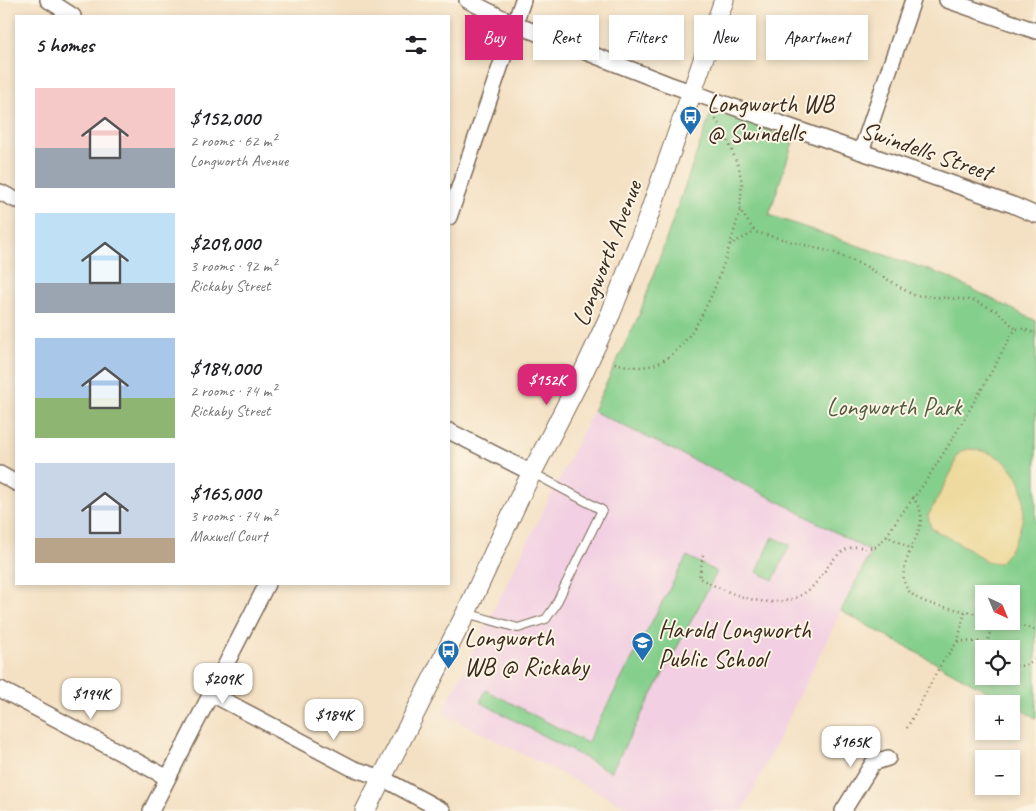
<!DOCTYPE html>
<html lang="en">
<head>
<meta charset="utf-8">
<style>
	body { margin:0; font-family:Caveat,sans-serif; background:#f2f2f2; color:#202124; height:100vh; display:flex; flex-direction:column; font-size:19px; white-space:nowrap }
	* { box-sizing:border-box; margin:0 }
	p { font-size:16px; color:#757577 }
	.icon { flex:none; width:28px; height:28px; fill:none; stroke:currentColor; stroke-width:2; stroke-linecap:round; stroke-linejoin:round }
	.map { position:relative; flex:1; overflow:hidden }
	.side { position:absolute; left:15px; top:15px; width:435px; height:570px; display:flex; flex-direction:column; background:#fff; border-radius:0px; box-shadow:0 2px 8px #0003 }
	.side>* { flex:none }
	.hud { position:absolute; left:465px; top:15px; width:475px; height:45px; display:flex; gap:10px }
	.needle { width:32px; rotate:136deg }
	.buttons { position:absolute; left:975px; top:585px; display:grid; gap:10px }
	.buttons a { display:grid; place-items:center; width:45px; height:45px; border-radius:0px; background:#fff; box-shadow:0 2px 8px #0003; font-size:25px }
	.price { position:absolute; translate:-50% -42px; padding:0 11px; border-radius:10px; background:#fff; color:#222; font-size:16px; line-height:32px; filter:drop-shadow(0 1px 2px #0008) }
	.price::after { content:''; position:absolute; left:50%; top:30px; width:15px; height:11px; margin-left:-8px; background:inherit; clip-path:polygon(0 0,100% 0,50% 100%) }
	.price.on { background:#db2777; color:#fff }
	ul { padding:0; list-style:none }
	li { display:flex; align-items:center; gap:15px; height:125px; padding:0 20px }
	li span { display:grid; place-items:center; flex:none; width:140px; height:100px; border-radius:0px; color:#555 }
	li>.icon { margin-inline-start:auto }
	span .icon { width:60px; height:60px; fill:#fffc; stroke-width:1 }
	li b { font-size:21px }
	h2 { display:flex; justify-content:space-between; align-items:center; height:60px; padding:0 20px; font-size:21px }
	.tag { padding:0 18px; border-radius:0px; background:#fff; box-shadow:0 2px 8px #0003; font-size:18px; line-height:45px }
	.tag.on { background:#db2777; color:#fff }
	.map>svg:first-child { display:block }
	.built { fill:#f2cfe2 }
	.green { fill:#85cf8c; stroke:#607c55; fill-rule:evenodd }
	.sand { fill:#eeda9e; stroke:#94825e }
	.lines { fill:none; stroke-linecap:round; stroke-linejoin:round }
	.service-casing { stroke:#7c6a58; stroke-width:10 }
	.minor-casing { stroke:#7c6a58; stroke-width:18 }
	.tertiary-casing { stroke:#7c6a58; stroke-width:21 }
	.path { stroke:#7c6a58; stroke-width:2.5; stroke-dasharray:1 4; stroke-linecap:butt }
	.service { stroke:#fff; stroke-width:8 }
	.minor { stroke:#fff; stroke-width:15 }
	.tertiary { stroke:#fff; stroke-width:19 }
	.labels { text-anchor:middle; stroke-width:4; stroke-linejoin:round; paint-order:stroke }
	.poi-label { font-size:25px; fill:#3b2a1e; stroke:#fcf5e5; text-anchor:start }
	.street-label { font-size:25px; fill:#3b2a1e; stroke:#fcf5e5 }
	.park-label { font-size:25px; fill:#515c3f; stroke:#fcf5e5 }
</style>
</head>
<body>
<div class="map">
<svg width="1036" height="811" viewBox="0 0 1036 811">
	<rect width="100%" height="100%" fill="#fcf5e5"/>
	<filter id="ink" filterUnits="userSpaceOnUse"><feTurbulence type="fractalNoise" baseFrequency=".02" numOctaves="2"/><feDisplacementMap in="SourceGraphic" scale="10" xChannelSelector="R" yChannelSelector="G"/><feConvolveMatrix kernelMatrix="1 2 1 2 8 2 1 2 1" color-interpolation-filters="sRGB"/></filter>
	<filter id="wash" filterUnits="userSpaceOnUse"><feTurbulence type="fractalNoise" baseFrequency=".0096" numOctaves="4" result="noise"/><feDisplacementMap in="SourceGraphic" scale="20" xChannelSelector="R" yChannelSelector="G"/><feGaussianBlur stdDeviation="1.12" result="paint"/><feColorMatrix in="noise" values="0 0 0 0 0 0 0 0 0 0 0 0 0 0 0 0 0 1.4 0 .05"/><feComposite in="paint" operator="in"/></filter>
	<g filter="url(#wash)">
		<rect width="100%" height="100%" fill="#f4e1c4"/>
		<path class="built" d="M 593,411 L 782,503 L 872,552 L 841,611 L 743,811 L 635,811 L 442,713 Z"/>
		<path class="green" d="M 712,110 L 794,139 L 769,215 L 946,276 L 1036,321 L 1036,718 L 841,611 L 871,552 L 782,503 L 593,411 L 640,313 ZM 984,594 L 1011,594 L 1011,621 L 984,621 ZM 984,649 L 1011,649 L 1011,676 L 984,676 Z
			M 773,537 L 790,545 L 773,580 L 757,572 Z
			M 687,556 L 717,572 L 611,772 L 480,702 L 486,690 L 587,743 Z"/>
		<path class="sand" d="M 968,449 C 1036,453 1036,526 999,563 L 985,561 L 968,548 L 931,528 L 928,516 L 954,467 L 956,457 L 960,452 Z"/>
	</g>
	<g filter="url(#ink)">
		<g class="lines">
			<defs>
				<path id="service" d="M 466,613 L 518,628 L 546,619 L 555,606 L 602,510 L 533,473"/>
				<path id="minor" d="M 48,0 L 73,16
					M 467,0 L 514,24 L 668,84 L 1013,205 L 1036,215
					M 947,0 L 1036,31
					M 861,152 L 913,0
					M 0,192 L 16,200
					M 449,217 L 523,0
					M 449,431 L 532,473
					M 0,474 L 16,483
					M 0,689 L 168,778
					M 212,694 L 352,768 L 382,778 L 443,811
					M 151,811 L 267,584
					M 843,811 L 873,763 L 888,758"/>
				<path id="tertiary" d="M 365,811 L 466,613 L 522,492 L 583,373 L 611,313 L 645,226 L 724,0"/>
			</defs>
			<use href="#service" class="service-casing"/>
			<use href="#minor" class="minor-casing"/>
			<use href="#tertiary" class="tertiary-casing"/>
			<path class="path" d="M 713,115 L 726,136 L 739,168 L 742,183 L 740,210 L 755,232 L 835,253 L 867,267 L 913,295 L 972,300 L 997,311 L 1016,329
				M 729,245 L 755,232
				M 615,363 C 628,367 643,369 656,364 C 702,346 728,254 740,210
				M 913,497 C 916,502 920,508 921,515 C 924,539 882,579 919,599 C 932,606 950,608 965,611
				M 887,536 C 899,514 916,497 929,476 C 958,431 985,384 1011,336 L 1016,329 L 1024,329 L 1036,334
				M 703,555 L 699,578 C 732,595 781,618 813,586 C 825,574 833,553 850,548 C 858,545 867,549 876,547 L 887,536 L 910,548
				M 1004,621 L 1036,630
				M 958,641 L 982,642 L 993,649
				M 987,644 L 993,621
				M 1011,665 L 1024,666 L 1036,659
				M 907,728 L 940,666 L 958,641 L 965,611 L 984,616"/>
			<use href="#service" class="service"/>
			<use href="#minor" class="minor"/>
			<use href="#tertiary" class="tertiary"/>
		</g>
	</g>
	<defs>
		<symbol id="bus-pin" viewBox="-11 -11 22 30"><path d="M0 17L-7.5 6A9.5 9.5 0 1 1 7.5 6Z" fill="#1f6fb2" stroke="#fcf5e5"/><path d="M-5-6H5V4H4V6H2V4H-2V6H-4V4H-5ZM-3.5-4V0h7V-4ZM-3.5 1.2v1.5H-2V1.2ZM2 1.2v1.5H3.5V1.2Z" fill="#fff"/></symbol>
		<symbol id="school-pin" viewBox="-11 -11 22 30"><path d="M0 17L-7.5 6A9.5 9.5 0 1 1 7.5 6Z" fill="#1f6fb2" stroke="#fcf5e5"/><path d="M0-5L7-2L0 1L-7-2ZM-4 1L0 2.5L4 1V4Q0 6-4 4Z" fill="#fff"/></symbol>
	</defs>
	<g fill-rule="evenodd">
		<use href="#bus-pin" x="678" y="104" width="25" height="34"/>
		<use href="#school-pin" x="630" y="630" width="25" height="34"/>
		<use href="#bus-pin" x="436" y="638" width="25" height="34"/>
	</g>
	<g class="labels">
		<g class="poi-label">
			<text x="707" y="112">Longworth WB<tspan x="707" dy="29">@ Swindells</tspan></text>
			<text x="658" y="638">Harold Longworth<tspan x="658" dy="29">Public School</tspan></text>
			<text x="464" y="646">Longworth<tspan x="464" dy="29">WB @ Rickaby</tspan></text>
		</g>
		<g class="street-label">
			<text transform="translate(927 150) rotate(19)" y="9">Swindells Street</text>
			<text transform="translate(606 253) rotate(-69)" y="9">Longworth Avenue</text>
		</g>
		<g class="park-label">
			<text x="894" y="415">Longworth Park</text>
		</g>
	</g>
</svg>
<div class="buttons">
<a><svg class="needle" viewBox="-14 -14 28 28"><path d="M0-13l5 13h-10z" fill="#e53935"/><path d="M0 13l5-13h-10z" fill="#757577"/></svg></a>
<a><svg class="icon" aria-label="locate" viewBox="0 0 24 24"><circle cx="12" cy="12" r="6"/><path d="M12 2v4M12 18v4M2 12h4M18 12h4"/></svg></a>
<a>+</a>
<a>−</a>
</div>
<b class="price on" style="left:547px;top:406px">$152K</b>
<b class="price" style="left:223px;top:705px">$209K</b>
<b class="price" style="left:91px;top:720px">$194K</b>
<b class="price" style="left:334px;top:741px">$184K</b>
<b class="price" style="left:851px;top:768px">$165K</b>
<div class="hud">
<a class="tag on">Buy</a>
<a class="tag">Rent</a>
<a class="tag">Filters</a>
<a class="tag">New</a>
<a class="tag">Apartment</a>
</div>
<section class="side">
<h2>5 homes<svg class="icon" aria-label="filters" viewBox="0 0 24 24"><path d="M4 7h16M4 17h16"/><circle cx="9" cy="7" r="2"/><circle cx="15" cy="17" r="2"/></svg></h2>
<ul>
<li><span style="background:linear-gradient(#f6c9c9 60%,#9aa5b1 0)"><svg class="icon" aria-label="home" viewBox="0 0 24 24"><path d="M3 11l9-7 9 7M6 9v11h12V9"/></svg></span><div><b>$152,000</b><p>2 rooms · 62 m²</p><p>Longworth Avenue</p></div></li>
<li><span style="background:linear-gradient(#bfe0f5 70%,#9aa5b1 0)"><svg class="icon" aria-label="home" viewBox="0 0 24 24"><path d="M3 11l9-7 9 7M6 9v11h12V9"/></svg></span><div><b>$209,000</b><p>3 rooms · 92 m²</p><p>Rickaby Street</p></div></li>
<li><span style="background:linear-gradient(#a9c7e8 60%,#8fb573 0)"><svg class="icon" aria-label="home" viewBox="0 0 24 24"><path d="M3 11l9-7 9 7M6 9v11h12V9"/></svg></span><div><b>$184,000</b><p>2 rooms · 74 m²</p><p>Rickaby Street</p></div></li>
<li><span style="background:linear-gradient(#c9d6e8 75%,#b9a48a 0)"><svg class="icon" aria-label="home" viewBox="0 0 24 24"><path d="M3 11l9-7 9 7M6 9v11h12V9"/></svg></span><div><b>$165,000</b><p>3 rooms · 74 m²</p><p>Maxwell Court</p></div></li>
</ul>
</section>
</div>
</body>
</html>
